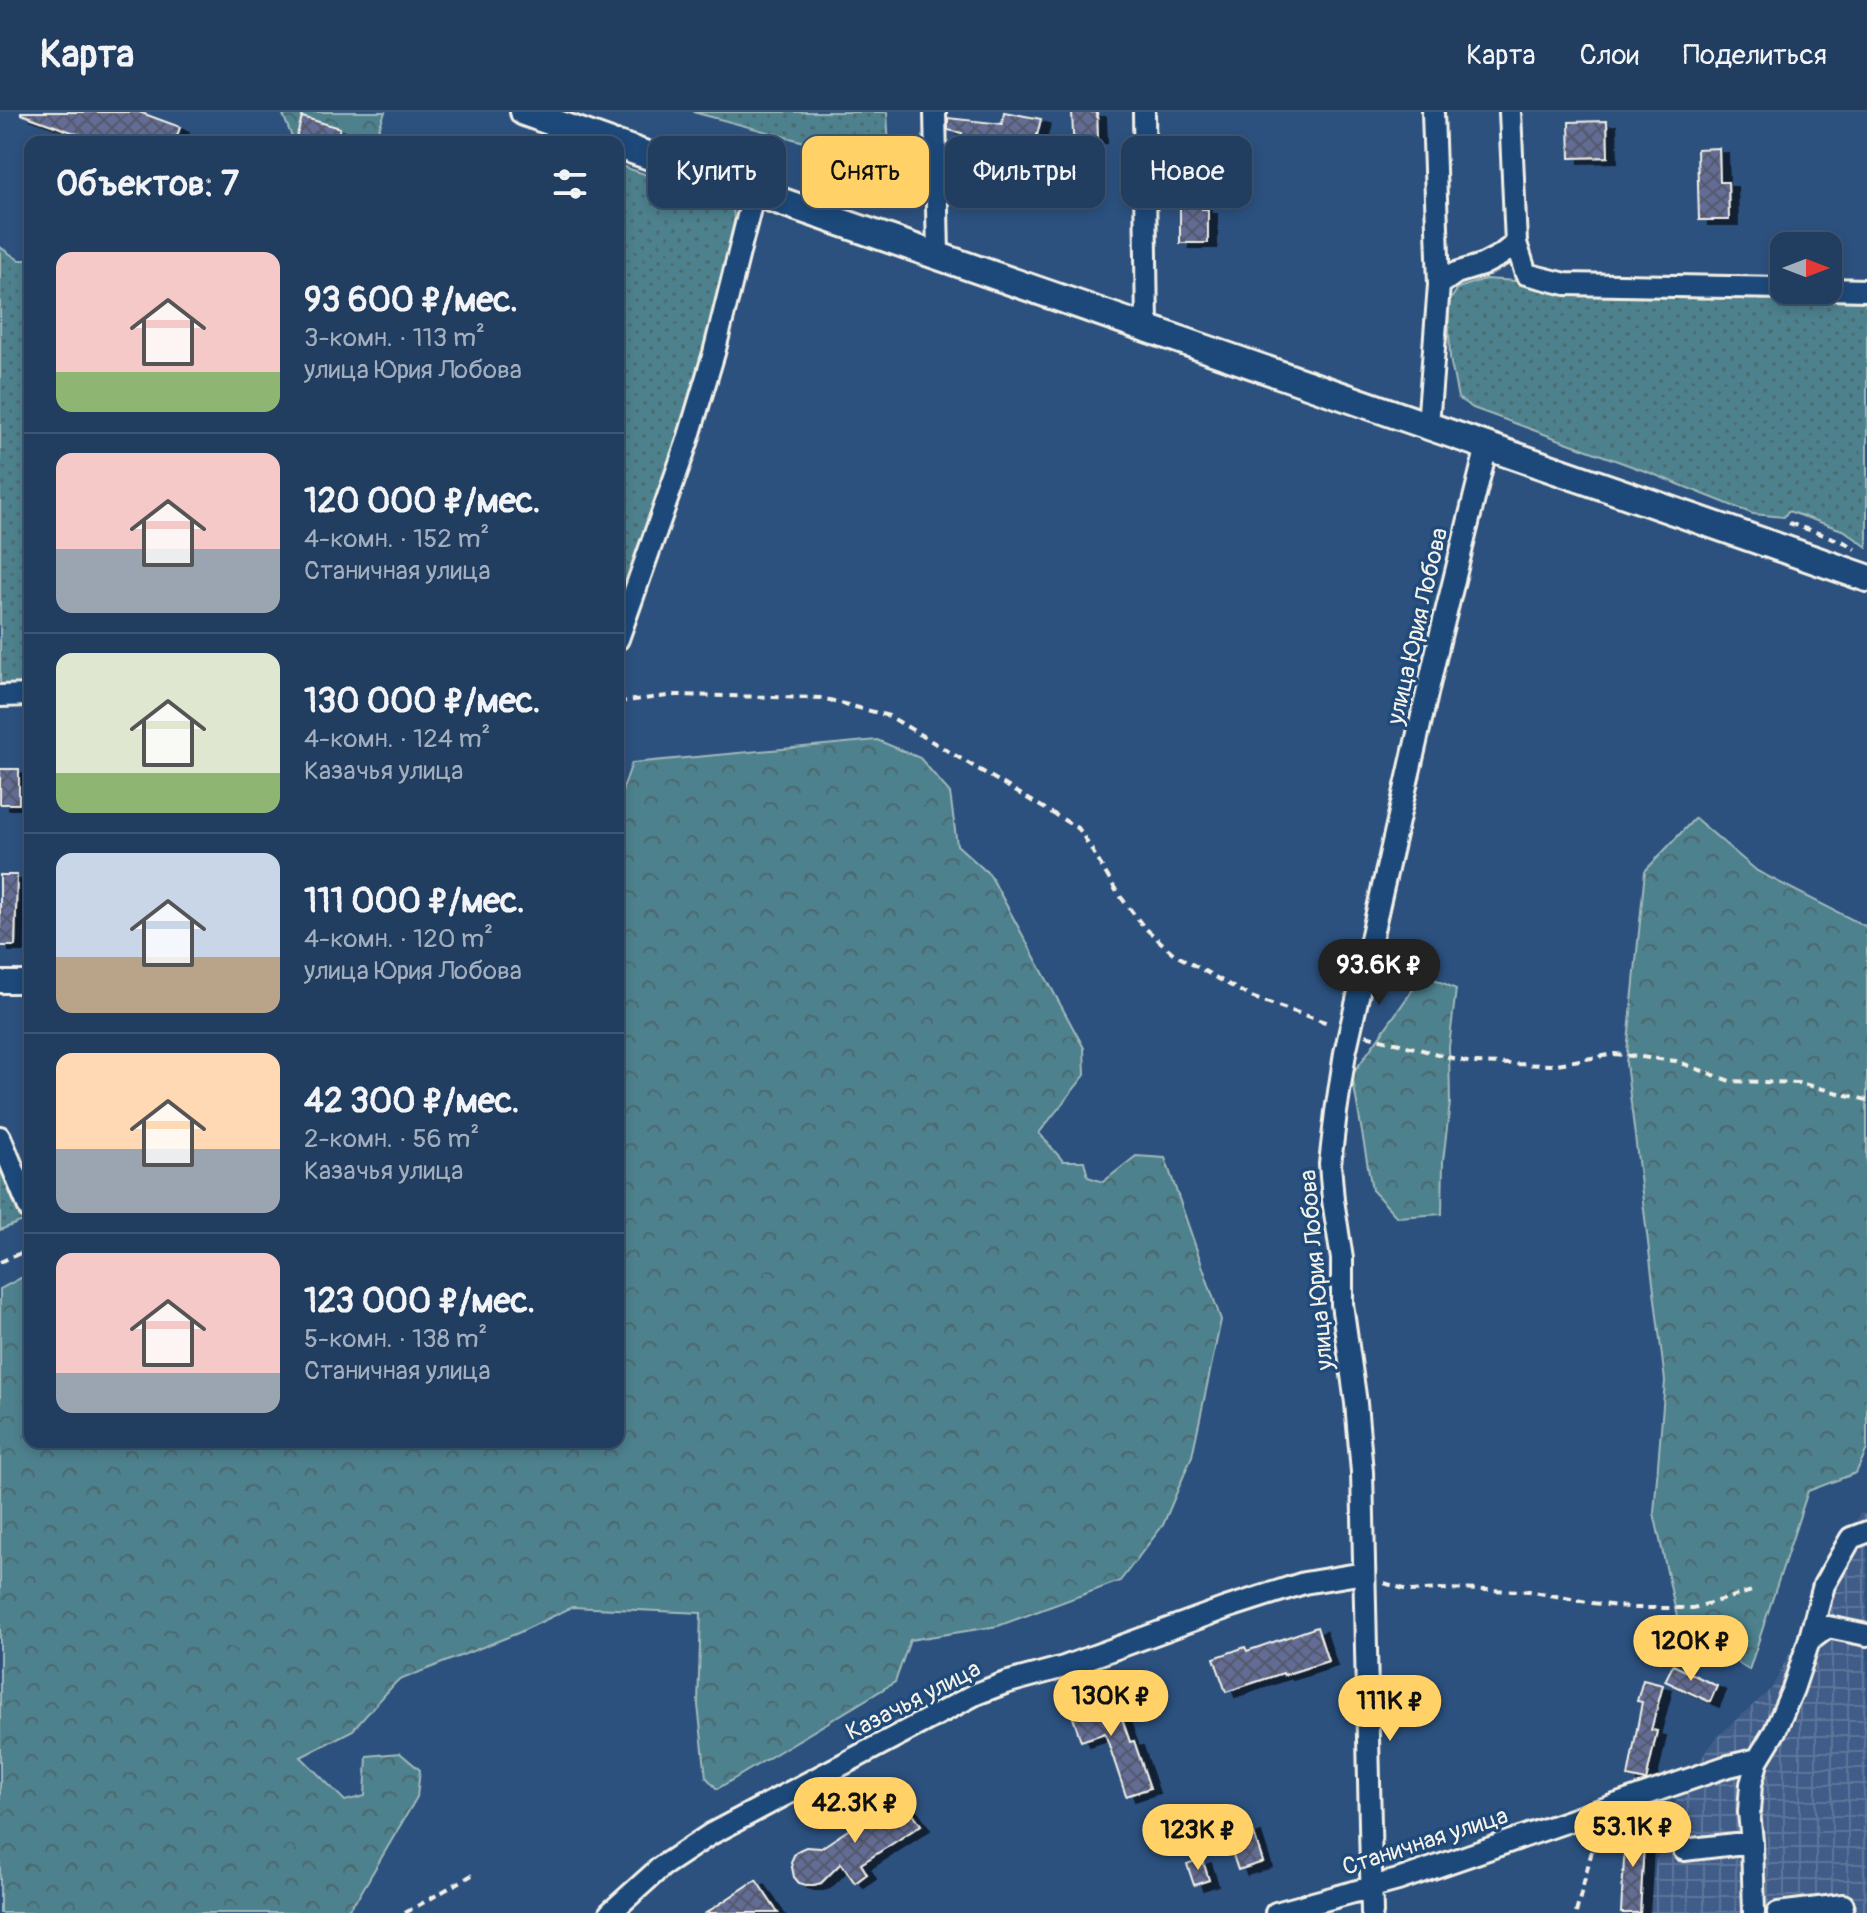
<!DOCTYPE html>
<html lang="ru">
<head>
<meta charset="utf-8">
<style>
	body { margin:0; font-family:Pangolin,sans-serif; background:#294465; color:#f1f3f6; height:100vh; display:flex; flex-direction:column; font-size:30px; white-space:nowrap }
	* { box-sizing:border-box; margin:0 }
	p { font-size:26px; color:#a2aebd }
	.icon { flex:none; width:44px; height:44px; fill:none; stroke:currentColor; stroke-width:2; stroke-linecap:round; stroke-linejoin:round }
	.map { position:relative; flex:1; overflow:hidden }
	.details { position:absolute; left:24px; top:24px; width:600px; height:1312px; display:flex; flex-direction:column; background:#213d5f; border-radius:16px; box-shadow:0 4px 12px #0003,0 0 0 2px #3e5674 }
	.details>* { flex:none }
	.guide { position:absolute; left:648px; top:24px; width:760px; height:72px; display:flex; gap:16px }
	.needle { width:52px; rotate:90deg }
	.controls { position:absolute; left:1770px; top:120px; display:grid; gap:16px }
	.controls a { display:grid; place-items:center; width:72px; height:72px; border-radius:16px; background:#213d5f; box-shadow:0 4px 12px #0003,0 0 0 2px #3e5674; font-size:40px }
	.price { position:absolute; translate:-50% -68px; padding:0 18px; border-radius:28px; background:#ffd166; color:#111; font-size:26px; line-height:52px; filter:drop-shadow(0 2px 4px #0008) }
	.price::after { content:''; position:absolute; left:50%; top:48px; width:24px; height:18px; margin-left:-12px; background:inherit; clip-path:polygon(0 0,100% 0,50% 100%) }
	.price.current { background:#222; color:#fff }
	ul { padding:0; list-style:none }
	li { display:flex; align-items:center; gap:24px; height:200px; padding:0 32px }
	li+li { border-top:2px solid #3e5674 }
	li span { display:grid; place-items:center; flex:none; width:224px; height:160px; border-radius:16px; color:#555 }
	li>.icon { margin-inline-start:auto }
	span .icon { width:96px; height:96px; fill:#fffc; stroke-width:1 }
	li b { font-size:34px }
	h2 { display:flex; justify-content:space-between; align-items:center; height:96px; padding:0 32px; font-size:34px }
	.tag { padding:0 28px; border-radius:16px; background:#213d5f; box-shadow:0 4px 12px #0003,0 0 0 2px #3e5674; font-size:28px; line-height:72px }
	.tag.current { background:#ffd166; color:#111 }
	header { display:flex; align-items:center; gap:48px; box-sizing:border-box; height:112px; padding:0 40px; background:#213d5f; border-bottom:2px solid #3e5674 }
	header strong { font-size:38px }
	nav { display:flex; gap:44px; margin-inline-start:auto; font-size:28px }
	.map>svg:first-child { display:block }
	.industrial { fill:url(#industrial-grid) }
	.grass { fill:url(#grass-dots); stroke:#a1b9ba; stroke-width:2 }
	.forest { fill:url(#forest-crowns); stroke:#a1b9ba; stroke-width:2 }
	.building { fill:url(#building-cross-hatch); stroke:#f4f1e8; stroke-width:2; filter:url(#shadow) }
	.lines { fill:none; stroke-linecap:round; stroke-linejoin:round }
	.minor-casing { stroke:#f4f1e8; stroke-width:26 }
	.major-casing { stroke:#f4f1e8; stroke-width:32 }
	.path { stroke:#f4f1e8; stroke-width:4; stroke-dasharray:8 6; stroke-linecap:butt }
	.minor { stroke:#1f4a7a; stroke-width:20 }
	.major { stroke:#1f4a7a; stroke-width:26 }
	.labels { text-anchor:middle; stroke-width:7; stroke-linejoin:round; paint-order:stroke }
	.street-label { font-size:24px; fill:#f4f1e8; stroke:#1f4a7a }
</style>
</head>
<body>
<header>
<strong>Карта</strong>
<nav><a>Карта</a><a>Слои</a><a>Поделиться</a></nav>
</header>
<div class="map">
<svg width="1867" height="1801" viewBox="0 0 1867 1801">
	<defs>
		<pattern id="industrial-grid" width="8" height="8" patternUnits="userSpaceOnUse" patternTransform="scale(2)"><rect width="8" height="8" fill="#405c88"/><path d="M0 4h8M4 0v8" fill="none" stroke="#5c7499"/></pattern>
		<pattern id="grass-dots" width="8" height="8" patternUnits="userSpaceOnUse" patternTransform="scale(2)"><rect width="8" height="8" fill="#4e818d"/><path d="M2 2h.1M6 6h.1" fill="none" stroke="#4c676d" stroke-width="1.8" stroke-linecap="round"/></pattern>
		<pattern id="forest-crowns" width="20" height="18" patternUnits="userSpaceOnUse" patternTransform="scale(2)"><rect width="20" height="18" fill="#4e818d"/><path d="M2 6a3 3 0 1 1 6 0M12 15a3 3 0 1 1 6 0" fill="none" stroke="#4c676d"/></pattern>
		<pattern id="building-cross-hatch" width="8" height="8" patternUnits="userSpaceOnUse" patternTransform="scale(2)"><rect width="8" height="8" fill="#626c95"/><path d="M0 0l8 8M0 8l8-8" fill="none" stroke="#54586a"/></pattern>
		<filter id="shadow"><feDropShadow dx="9" dy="5" stdDeviation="0" flood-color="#0009"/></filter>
	</defs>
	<rect width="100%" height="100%" fill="#2c517f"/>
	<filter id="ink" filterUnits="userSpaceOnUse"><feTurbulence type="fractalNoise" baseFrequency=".0125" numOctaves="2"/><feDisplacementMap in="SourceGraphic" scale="16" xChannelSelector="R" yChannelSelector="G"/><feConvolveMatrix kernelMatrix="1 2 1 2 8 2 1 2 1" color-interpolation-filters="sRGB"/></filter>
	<g filter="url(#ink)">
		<path class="industrial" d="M 1860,1401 L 1867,1403 L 1867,1801 L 1648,1801 L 1656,1749 L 1672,1695 L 1698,1651 L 1717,1625 L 1772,1576 Z"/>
		<path class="grass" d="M 693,0 L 887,0 L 890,53 Z
			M 618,53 L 718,87 L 733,97 L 736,124 L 706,244 L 618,499 Z
			M 0,135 L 19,148 L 30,148 L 30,574 L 0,574 Z
			M 1485,167 L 1709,181 L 1862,185 L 1867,195 L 1867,435 L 1845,419 L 1788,399 L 1784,405 L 1753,402 L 1653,362 L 1473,296 L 1458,286 L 1450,246 L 1448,192 L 1458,176 Z
			M 0,1054 L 23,1109 L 0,1118 Z"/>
		<path class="forest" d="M 282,0 L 385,0 L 374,30 L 294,30 Z
			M 877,628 L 920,646 L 950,681 L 957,733 L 990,763 L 1084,936 L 1085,963 L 1039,1021 L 1063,1049 L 1084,1049 L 1088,1065 L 1103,1070 L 1136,1044 L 1165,1046 L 1221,1208 L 1192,1344 L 1163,1413 L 1120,1469 L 998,1514 L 910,1528 L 895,1570 L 717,1677 L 706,1665 L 698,1593 L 701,1501 L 572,1495 L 518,1521 L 397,1569 L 353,1618 L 301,1645 L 345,1689 L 365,1684 L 367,1644 L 400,1641 L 420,1658 L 417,1685 L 359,1784 L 345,1801 L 0,1801 L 0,1177 L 30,1161 L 30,1330 L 618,1330 L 618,691 L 632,651 Z
			M 1695,706 L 1757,759 L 1867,815 L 1867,1337 L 1856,1361 L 1808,1379 L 1749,1558 L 1679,1514 L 1654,1401 L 1665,1269 L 1626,951 L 1645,759 Z
			M 1424,862 L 1456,877 L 1449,935 L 1450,991 L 1443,1049 L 1442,1102 L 1397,1105 L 1372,1078 L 1352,963 Z"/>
		<path class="building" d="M 21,0 L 139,0 L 180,15 L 175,30 L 100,30 L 21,2 Z
			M 1004,0 L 1041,7 L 1033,39 L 979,25 L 972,62 L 956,59 L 962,21 L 948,18 L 948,6 L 1002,12 Z
			M 1072,0 L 1097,0 L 1098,26 L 1088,27 L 1083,64 L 1075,64 Z
			M 302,5 L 340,16 L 335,30 L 295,30 Z
			M 1607,9 L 1608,45 L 1570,46 L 1569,10 Z
			M 1719,36 L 1720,70 L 1728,70 L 1729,108 L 1699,108 L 1697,37 Z
			M 1171,54 L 1204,54 L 1202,97 L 1208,97 L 1208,131 L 1180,131 L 1180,90 L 1170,90 Z
			M 0,657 L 19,657 L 19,692 L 0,692 Z
			M 0,763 L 17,763 L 15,834 L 0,834 Z
			M 1317,1515 L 1328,1549 L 1284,1563 L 1283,1561 L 1226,1580 L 1214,1546 L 1245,1535 L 1247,1539 Z
			M 1673,1553 L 1717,1574 L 1710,1590 L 1665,1569 Z
			M 1643,1568 L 1663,1573 L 1651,1618 L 1657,1619 L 1646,1669 L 1628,1665 L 1642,1590 L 1637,1589 Z
			M 1097,1582 L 1099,1590 L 1114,1584 L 1130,1630 L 1134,1629 L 1150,1676 L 1126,1684 L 1105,1621 L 1081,1629 L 1068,1591 Z
			M 904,1688 L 921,1713 L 861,1752 L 867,1762 L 855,1771 L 841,1751 L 821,1771 L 814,1773 L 806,1773 L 799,1771 L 794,1765 L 791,1750 L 794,1743 L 799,1738 L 806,1735 L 821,1736 L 866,1706 L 864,1703 L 886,1689 L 891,1696 Z
			M 1626,1712 L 1645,1713 L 1640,1801 L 1621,1801 Z
			M 1252,1716 L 1263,1750 L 1238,1758 L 1227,1725 Z
			M 1202,1746 L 1209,1768 L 1194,1773 L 1187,1752 Z
			M 756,1768 L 778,1801 L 706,1801 Z"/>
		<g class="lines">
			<defs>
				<path id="minor" d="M 935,0 L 938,144
					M 1144,0 L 1147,216
					M 1510,0 L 1516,131 L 1526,162 L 1566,172 L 1784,176
					M 1439,173 L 1456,161 L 1482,153 L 1501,143 L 1516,131
					M 1828,177 L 1867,178
					M 1428,313 L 1439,173 L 1433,0
					M 618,527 L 687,331 L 714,241 L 754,80
					M 0,584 L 30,583
					M 0,870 L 30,870
					M 0,1025 L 30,1098
					M 1809,1529 L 1824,1473 L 1851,1426 L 1867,1420
					M 1684,1738 L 1752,1730
					M 610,1801 L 661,1755 L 711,1722 L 976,1582 L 1005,1571 L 1064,1555 L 1226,1496 L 1304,1471 L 1364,1461
					M 1276,1801 L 1398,1768 L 1667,1675 L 1725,1655 L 1758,1647
					M 1372,1801 L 1362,1360 L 1356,1291 L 1342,1192 L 1342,1147 L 1333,1088 L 1330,1052 L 1336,1000 L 1345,941 L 1440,525 L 1487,334
					M 1754,1801 L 1752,1730 L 1749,1700 L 1751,1672 L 1758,1647 L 1775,1619 L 1793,1577 L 1809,1529 L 1828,1515 L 1867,1523
					M 1778,1801 L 1843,1793"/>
				<path id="major" d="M 524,0 L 608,30
					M 618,33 L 1867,466"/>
			</defs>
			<use href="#minor" class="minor-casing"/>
			<use href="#major" class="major-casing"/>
			<path class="path" d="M 1789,411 L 1844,430 L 1855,437
				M 618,590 L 676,583 L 822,586 L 889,604 L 1079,717 L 1117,780 L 1143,814 L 1174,842 L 1251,885 L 1331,912
				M 1366,923 L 1471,951 L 1551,953 L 1615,942 L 1676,949 L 1730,969 L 1799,971 L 1867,988
				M 0,1150 L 30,1137
				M 1384,1471 L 1411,1479 L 1440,1477 L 1529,1479 L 1592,1491 L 1635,1496 L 1693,1496 L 1752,1479
				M 405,1801 L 472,1763
				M 1576,1801 L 1597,1719"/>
			<use href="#minor" class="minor"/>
			<use href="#major" class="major"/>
		</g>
	</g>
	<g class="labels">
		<g class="street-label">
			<text transform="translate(1417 514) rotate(-77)" y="8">улица Юрия Лобова</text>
			<text transform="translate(1316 1158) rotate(-95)" y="8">улица Юрия Лобова</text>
			<text transform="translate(913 1588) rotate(-27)" y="8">Казачья улица</text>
			<text transform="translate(1425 1729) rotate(-18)" y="8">Станичная улица</text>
		</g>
	</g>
</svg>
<div class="controls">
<a><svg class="needle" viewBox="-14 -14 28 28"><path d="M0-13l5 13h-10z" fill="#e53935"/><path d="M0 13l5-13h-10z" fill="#a2aebd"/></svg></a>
</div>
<b class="price current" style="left:1379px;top:895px">93.6K ₽</b>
<b class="price" style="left:1691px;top:1571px">120K ₽</b>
<b class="price" style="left:1111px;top:1626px">130K ₽</b>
<b class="price" style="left:1390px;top:1631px">111K ₽</b>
<b class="price" style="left:855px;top:1733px">42.3K ₽</b>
<b class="price" style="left:1633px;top:1757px">53.1K ₽</b>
<b class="price" style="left:1198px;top:1760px">123K ₽</b>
<div class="guide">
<a class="tag">Купить</a>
<a class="tag current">Снять</a>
<a class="tag">Фильтры</a>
<a class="tag">Новое</a>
</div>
<section class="details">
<h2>Объектов: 7<svg class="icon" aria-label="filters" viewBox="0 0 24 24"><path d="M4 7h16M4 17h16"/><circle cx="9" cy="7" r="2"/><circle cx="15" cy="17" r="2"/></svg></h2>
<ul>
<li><span style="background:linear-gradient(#f6c9c9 75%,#8fb573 0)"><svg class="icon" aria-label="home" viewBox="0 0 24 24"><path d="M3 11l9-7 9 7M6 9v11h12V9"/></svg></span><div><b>93 600 ₽/мес.</b><p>3-комн. · 113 m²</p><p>улица Юрия Лобова</p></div></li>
<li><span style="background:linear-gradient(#f6c9c9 60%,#9aa5b1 0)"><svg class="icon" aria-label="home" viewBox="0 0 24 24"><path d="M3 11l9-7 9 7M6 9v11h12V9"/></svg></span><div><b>120 000 ₽/мес.</b><p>4-комн. · 152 m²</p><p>Станичная улица</p></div></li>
<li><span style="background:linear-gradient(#dfe7d0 75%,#8fb573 0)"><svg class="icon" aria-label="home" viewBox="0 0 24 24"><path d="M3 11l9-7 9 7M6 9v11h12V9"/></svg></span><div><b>130 000 ₽/мес.</b><p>4-комн. · 124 m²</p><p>Казачья улица</p></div></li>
<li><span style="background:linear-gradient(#c9d6e8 65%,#b9a48a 0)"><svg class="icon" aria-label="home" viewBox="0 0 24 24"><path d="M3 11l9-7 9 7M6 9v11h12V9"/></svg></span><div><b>111 000 ₽/мес.</b><p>4-комн. · 120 m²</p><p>улица Юрия Лобова</p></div></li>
<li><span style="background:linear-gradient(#ffd9b3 60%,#9aa5b1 0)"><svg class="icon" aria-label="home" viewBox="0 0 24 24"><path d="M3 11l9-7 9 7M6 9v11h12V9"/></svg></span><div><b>42 300 ₽/мес.</b><p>2-комн. · 56 m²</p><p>Казачья улица</p></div></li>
<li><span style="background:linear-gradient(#f6c9c9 75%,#9aa5b1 0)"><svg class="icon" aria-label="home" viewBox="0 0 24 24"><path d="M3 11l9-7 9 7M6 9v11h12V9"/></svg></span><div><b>123 000 ₽/мес.</b><p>5-комн. · 138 m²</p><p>Станичная улица</p></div></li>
</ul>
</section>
</div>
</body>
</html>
